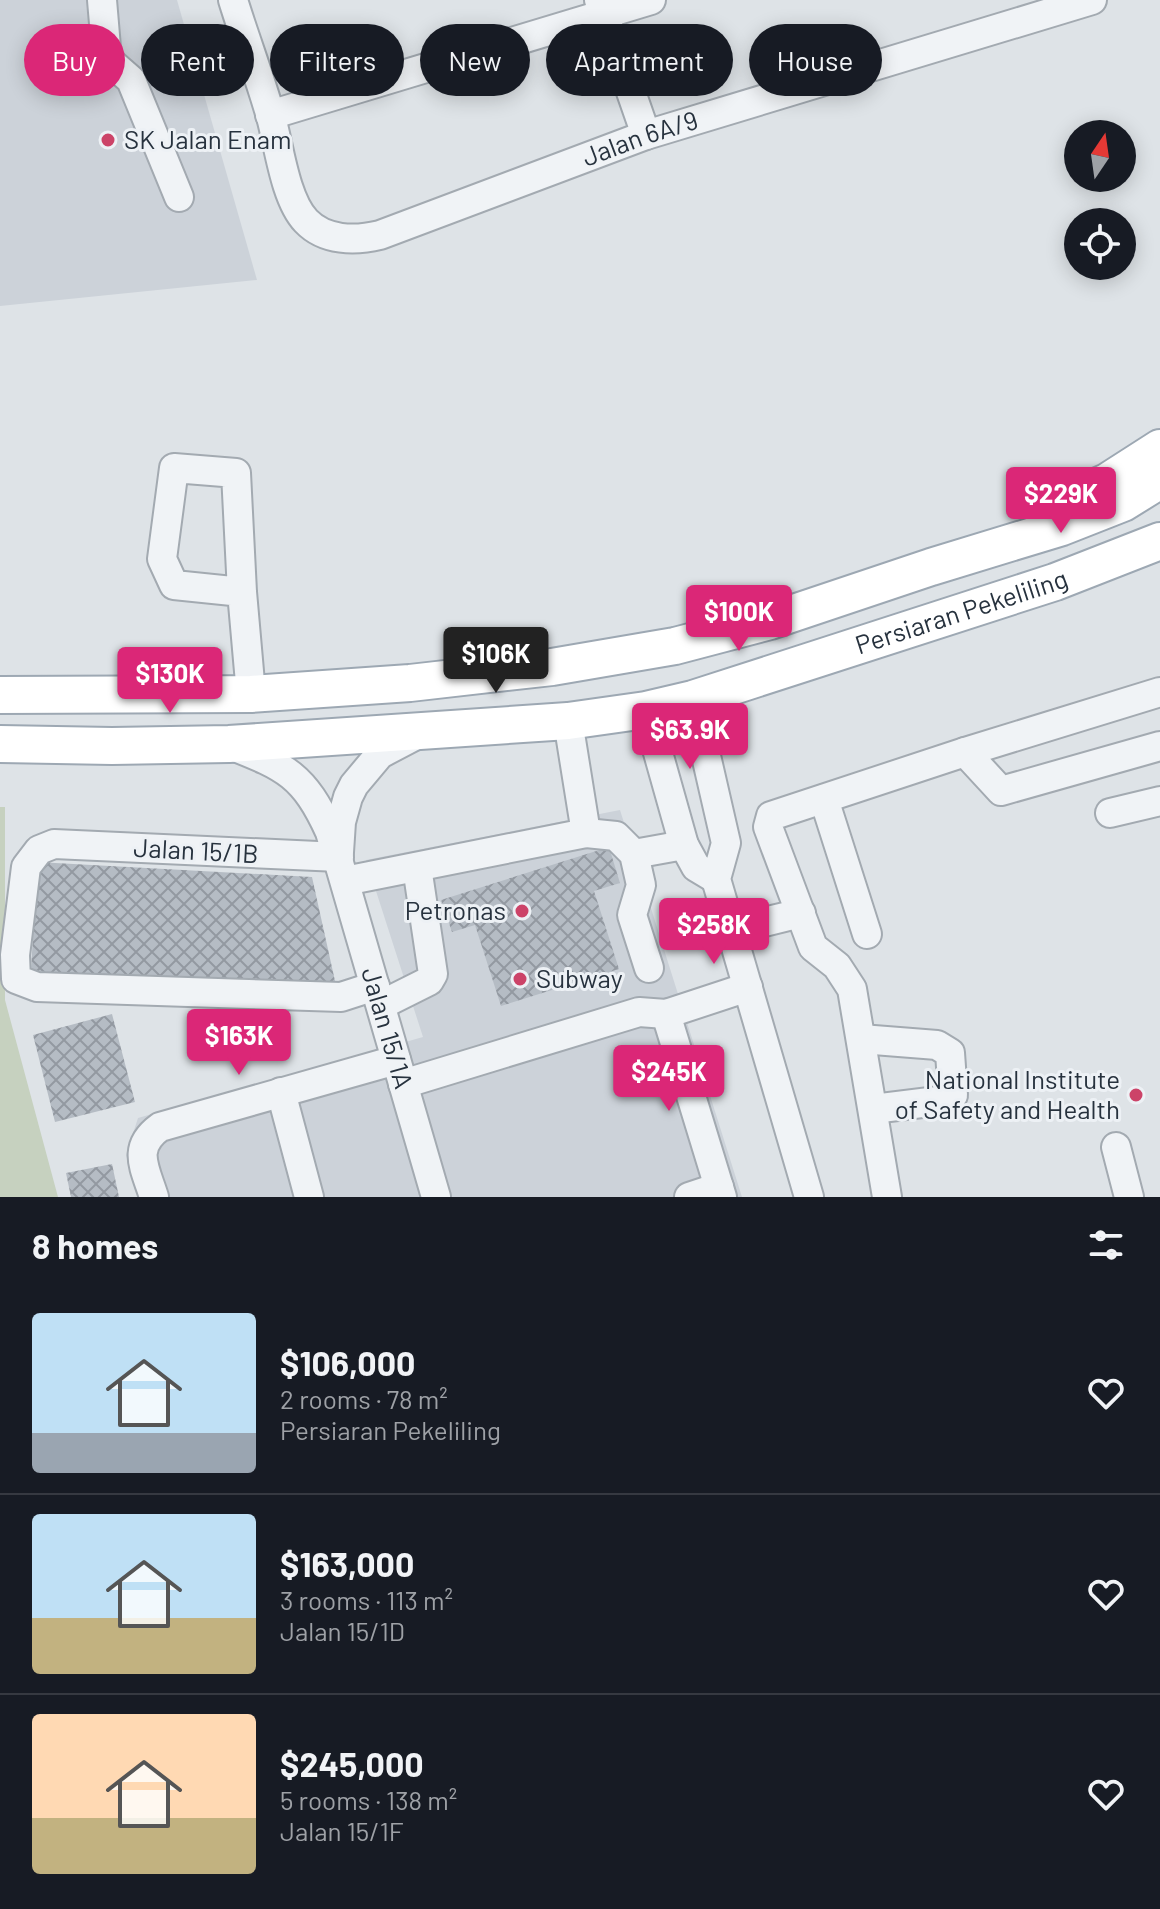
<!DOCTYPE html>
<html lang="en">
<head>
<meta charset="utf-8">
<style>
	body { margin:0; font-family:Barlow,sans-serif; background:#242831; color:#f1f3f6; height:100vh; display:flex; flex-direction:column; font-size:30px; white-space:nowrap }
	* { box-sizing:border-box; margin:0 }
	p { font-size:26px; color:#9ea1a6 }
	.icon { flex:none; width:44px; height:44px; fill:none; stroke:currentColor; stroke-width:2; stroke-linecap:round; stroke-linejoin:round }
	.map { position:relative; height:1197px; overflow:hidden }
	.details { display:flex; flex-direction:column; background:#171b24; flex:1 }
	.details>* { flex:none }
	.banner { position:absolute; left:24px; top:24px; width:1112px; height:72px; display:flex; gap:16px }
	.needle { width:52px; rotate:13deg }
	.fabs { position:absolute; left:1064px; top:120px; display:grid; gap:16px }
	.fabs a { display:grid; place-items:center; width:72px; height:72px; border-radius:50%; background:#171b24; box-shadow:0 4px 20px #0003; font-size:40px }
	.price { position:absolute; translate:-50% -68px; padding:0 18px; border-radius:8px; background:#db2777; color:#fff; font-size:26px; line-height:52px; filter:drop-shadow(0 2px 4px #0008) }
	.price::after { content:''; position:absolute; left:50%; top:48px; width:24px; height:18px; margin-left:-12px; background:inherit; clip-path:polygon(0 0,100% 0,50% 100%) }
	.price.on { background:#222; color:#fff }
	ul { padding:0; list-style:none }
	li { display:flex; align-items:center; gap:24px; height:200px; padding:0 32px }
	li+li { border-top:2px solid #363941 }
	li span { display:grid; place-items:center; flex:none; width:224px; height:160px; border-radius:8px; color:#555 }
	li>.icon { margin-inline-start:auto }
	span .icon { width:96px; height:96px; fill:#fffc; stroke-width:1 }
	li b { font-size:34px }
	h2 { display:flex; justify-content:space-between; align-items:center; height:96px; padding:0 32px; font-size:34px }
	.tag { padding:0 28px; border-radius:36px; background:#171b24; box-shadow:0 4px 20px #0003; font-size:28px; line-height:72px }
	.tag.on { background:#db2777; color:#fff }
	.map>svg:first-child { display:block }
	.built { fill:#ccd2d9 }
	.garden { fill:#c6d1bf }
	.building { fill:url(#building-cross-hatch) }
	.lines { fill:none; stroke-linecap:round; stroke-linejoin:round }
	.minor-casing { stroke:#a3aab1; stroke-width:32 }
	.major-casing { stroke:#9da8b3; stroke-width:40 }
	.minor { stroke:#f0f3f6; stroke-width:28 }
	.major { stroke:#fff; stroke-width:36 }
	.poi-dot { fill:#cc4368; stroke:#edf1f5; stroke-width:3 }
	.labels { text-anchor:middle; stroke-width:6; stroke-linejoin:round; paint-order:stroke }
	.poi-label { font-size:26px; fill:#27323e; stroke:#edf1f5; text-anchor:start }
	.street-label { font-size:26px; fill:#27323e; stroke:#edf1f5 }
</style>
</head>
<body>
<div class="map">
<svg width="1160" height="1197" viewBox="0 0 1160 1197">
	<defs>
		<pattern id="building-cross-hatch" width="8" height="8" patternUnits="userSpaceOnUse" patternTransform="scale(2)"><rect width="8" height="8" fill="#b5bcc4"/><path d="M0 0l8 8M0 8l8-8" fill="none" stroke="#9399a1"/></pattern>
	</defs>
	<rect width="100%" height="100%" fill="#dee3e7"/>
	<path class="built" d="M 0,0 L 177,0 L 257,280 L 0,306 Z
		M 620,810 L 742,1197 L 138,1197 L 126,1155 L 138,1118 L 423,1037 L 366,860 Z"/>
	<path class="garden" d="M 0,807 L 5,807 L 5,1000 L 58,1197 L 0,1197 Z"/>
	<path class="building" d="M 609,847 L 620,883 L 594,891 L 619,969 L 501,1006 L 475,925 L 452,932 L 441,900 Z
		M 37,862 L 312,877 L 337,990 L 31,971 Z
		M 112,1014 L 135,1102 L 55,1122 L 33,1035 Z
		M 112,1164 L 119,1197 L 71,1197 L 66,1173 Z"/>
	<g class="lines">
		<defs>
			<g id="minor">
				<path d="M 102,0 L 107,59 L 131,80 L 179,197"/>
				<path id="s1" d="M 233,0 C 245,39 260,78 271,117 C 279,146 285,199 306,221 C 325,241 355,241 380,235 L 646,135 L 1092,0"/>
				<path d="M 599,0 L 646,135"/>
				<path d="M 270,115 L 651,0"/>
				<path d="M 242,592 L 174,585 L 162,559 L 174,468 L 236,473 L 242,592 L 251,694"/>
				<path d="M 693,699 L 726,843 L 716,879 L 809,1197"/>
				<path d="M 646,710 L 684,845 L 696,867 L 716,879"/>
				<path id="s2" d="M 230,745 C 286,767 304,775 330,832 L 436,1197"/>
				<path d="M 965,752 L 1001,791 L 1160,746"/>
				<path d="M 824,799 L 867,934"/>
				<path d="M 1110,813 L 1160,801"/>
				<path d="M 586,833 L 616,836 L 634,854 L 641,885 L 632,915 L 649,968"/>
				<path d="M 339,852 L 341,822 L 348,797 L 354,785 L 380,754 L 416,735"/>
				<path d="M 634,854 L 684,845"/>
				<path d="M 339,857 L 54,844 L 39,850 L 26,867 L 15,955 L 16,979 L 37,987 L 341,997 L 375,986"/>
				<path d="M 345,881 L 586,833 L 568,721"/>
				<path d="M 731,930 L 801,913"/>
				<path d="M 381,1005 L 429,981 L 433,974 L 417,867"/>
				<path d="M 666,1014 L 722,1197"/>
				<path d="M 861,1039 L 937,1045 L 950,1053 L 953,1095 L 946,1100 L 873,1109"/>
				<path d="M 403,1084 L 639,1012 L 666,1014 L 748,987"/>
				<path d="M 281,1092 L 309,1197"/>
				<path d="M 1116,1147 L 1129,1197"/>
				<path d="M 154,1197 C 145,1168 131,1148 160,1127 L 396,1060"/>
				<path d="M 689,1197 L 719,1187"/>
				<path d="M 887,1197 L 852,989 L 837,966 L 813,947 L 768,827 L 771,816 L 965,752 L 1160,692"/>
			</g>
			<g id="major">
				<path d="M 1051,507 L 1107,482 L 1160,448"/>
				<path d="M 0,695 L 251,694 L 410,683 L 552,667 L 675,646 L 770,621 L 931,567 L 1062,527 L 1123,503 L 1160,480"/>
				<path id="s3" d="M 0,744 L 112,746 L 229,744 L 568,721 L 646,710 L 693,699 L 1055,582 L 1160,541"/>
			</g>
		</defs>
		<use href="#minor" class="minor-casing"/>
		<use href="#major" class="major-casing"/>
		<use href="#minor" class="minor"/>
		<use href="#major" class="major"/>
	</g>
	<g class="poi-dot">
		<circle cx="108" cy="140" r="8"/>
		<circle cx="522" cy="911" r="8"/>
		<circle cx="520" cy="979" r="8"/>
		<circle cx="1136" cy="1095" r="8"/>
	</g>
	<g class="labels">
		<g class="poi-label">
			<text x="124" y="149">SK Jalan Enam</text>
			<text x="506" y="920" text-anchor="end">Petronas</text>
			<text x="536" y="988">Subway</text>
			<text x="1120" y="1089" text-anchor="end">National Institute<tspan x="1120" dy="30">of Safety and Health</tspan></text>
		</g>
		<g class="street-label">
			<text dy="9" stroke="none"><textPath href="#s1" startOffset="590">Jalan 6A/9</textPath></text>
			<text dy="9" stroke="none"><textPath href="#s3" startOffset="978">Persiaran Pekeliling</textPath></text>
			<text transform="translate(196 851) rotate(3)" y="9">Jalan 15/1B</text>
			<text dy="9" stroke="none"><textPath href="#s2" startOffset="342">Jalan 15/1A</textPath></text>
		</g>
	</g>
</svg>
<div class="fabs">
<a><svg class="needle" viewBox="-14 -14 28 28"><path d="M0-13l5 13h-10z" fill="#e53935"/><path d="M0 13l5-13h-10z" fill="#9ea1a6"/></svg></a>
<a><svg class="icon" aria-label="locate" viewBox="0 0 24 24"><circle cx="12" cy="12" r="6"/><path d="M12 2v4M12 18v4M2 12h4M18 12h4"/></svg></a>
</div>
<b class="price" style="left:1061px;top:535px">$229K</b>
<b class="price" style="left:739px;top:653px">$100K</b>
<b class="price on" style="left:496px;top:695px">$106K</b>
<b class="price" style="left:170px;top:715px">$130K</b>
<b class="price" style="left:690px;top:771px">$63.9K</b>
<b class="price" style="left:714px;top:966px">$258K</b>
<b class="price" style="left:239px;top:1077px">$163K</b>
<b class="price" style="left:669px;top:1113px">$245K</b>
<div class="banner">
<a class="tag on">Buy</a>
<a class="tag">Rent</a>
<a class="tag">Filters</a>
<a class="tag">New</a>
<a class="tag">Apartment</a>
<a class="tag">House</a>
</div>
</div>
<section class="details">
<h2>8 homes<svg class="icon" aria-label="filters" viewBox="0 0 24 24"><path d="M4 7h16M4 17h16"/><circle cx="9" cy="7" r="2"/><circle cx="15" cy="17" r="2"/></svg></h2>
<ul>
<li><span style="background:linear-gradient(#bfe0f5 75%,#9aa5b1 0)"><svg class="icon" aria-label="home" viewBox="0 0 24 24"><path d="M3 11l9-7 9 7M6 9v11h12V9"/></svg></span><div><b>$106,000</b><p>2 rooms · 78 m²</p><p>Persiaran Pekeliling</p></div><svg class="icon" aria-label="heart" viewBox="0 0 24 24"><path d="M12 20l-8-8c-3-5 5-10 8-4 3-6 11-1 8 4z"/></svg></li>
<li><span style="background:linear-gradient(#bfe0f5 65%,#c2b280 0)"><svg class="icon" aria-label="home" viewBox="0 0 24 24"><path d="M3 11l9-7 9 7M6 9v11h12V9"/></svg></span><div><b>$163,000</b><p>3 rooms · 113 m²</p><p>Jalan 15/1D</p></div><svg class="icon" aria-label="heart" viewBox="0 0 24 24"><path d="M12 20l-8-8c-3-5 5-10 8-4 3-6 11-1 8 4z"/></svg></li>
<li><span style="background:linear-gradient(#ffd9b3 65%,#c2b280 0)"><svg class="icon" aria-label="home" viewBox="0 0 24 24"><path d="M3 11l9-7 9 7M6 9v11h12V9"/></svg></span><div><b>$245,000</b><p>5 rooms · 138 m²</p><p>Jalan 15/1F</p></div><svg class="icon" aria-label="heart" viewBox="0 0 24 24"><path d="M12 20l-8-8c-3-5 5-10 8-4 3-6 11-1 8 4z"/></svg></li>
</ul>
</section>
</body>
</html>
